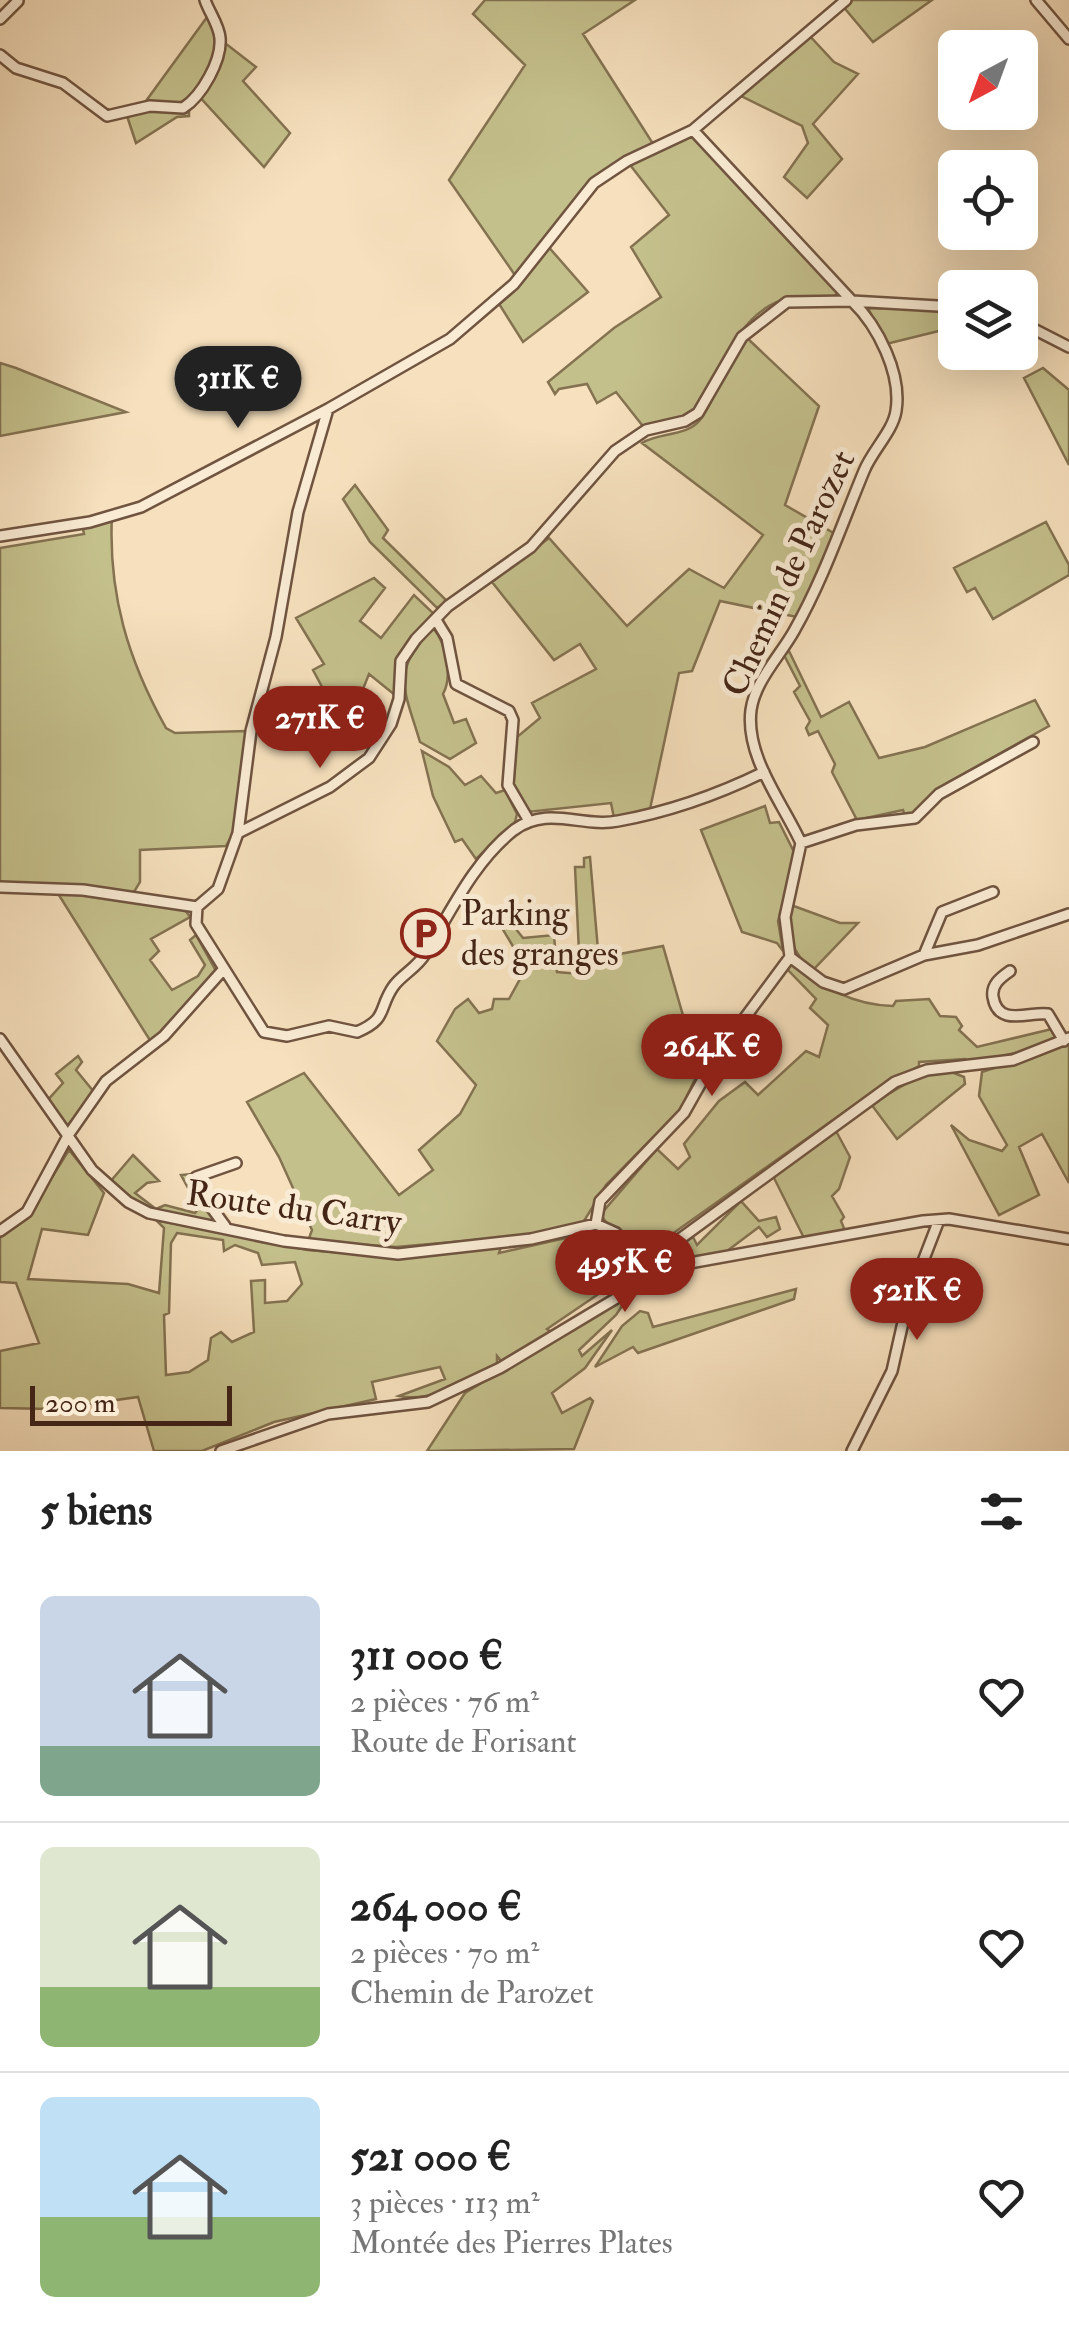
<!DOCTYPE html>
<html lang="fr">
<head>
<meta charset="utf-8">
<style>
	body { margin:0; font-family:"IM FELL Double Pica",serif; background:#f2f2f2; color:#222; height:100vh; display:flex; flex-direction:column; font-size:38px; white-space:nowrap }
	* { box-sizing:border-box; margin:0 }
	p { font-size:32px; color:#767676 }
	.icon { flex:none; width:55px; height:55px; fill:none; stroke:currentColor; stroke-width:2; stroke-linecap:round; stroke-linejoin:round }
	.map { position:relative; height:1451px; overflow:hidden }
	.drawer { display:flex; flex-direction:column; background:#fff; flex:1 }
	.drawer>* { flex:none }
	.needle { width:65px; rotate:221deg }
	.buttons { position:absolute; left:938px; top:30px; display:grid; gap:20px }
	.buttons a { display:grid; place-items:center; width:100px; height:100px; border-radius:15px; background:#fff; box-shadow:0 10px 40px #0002; font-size:50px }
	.scale { position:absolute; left:30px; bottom:25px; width:202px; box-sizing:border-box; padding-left:10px; border:5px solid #442516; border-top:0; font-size:28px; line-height:35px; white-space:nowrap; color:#442516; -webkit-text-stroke:8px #f9ebd4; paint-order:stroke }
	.price { position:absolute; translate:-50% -85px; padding:0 22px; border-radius:35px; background:#8f2418; color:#fff; font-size:32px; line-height:65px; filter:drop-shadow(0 2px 5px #0008) }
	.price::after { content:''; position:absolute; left:50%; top:60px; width:30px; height:22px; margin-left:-15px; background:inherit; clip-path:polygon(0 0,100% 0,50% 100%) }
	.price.selected { background:#222; color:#fff }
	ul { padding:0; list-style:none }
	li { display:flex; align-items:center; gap:30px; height:250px; padding:0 40px }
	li+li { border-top:2px solid #e0e0e0 }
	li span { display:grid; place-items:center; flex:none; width:280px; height:200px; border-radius:15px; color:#555 }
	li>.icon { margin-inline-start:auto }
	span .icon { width:120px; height:120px; fill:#fffc; stroke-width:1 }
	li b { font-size:42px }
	h2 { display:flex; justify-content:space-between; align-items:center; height:120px; padding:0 40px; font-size:42px }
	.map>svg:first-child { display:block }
	.green { fill:#c4c08c; stroke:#847251; stroke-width:2.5; fill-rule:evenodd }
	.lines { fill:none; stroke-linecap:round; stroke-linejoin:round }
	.minor-casing { stroke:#705440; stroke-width:14 }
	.minor { stroke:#f9ebd4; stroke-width:9 }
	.labels { text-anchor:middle; stroke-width:10; stroke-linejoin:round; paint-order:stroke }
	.street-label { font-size:35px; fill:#442516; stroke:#f9ebd4 }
	.poi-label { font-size:35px; fill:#442516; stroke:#f9ebd4; text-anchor:start }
</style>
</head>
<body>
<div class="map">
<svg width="1069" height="1451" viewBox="0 0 1069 1451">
	<rect width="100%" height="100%" fill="#f6e0bd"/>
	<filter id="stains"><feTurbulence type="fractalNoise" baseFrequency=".002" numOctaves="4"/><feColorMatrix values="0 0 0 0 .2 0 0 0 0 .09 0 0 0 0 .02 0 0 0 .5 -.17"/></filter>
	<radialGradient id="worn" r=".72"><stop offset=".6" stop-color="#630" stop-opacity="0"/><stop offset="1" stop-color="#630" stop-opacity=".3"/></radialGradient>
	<path class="green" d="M 485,0 L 635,0 L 583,34 L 655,147 L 693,130 L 839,292 L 829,301 C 817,300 801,296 789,298 C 739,309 718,373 698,413 L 646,430 L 616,392 L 597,403 L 587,384 L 559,389 L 555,394 L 548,382 L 614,328 L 661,297 L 631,247 L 669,215 L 627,161 L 594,183 L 546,244 L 588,292 L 523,342 L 496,299 L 517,278 L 449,180 L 525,65 L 473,14 Z
		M 846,0 L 932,0 L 873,42 L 841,4 Z
		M 210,13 L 221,40 L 256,67 L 243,81 L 290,133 L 264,167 L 195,92 L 186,104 L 146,101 Z
		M 807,33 L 834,62 L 858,74 L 813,124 L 842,159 L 807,198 L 784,177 L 808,143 L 802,126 L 735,93 Z
		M 189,106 L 189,116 L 177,117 L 136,143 L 126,113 Z
		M 868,308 L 953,310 L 955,327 L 886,344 Z
		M 746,337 L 819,406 L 785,505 L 837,535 L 797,617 L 720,601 L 692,671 L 679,673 L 650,809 L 614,818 L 611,803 L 527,812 L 513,790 L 517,737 L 540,718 L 532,703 L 596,669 L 580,644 L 554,660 L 492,582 L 549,538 L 627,626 L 689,569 L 724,588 L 763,535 L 642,443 C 660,432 686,437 700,420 C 719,395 724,360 746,337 Z
		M 0,363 L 16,368 L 126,412 L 0,436 Z
		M 1043,368 L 1069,390 L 1069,465 L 1024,378 Z
		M 355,485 L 388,530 L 383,538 L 447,601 L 437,608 L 370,542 L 343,499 Z
		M 112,515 C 108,594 128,660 166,728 L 175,733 L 246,731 L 233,834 L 226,846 L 140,850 L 140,882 L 134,892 L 0,884 L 0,548 L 84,534 L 82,523 Z
		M 1046,522 L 1069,565 L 1069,575 L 993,619 L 975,588 L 967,592 L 954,568 Z
		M 374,578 L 385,588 L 360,621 L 381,638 L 414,595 L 433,613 L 399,656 L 395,695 L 369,674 L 353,714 L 341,722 L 313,670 L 324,664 L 296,618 Z
		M 433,628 C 446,643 453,676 443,694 L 454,723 L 466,719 L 476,743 L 450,759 L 420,742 C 404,688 390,672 433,628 Z
		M 789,651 L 821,717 L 849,702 L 879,758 L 925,747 L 1035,700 L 1049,726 L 947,783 C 931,794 923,811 905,817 L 903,810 L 857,820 L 832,772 L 835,764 L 818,731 L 809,735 L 806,728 L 810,721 L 794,692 L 800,686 L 784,655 Z
		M 422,751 L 449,767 L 465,785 L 481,776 L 496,793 L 505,790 L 517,814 L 515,822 L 476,859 L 462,839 L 455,842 L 433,796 Z
		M 765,806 L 770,823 L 779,822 L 796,856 L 778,921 L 783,951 L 777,943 L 742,932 L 701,830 Z
		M 590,857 L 598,950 L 612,949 L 614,955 L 663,946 L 699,1071 L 680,1110 L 606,1185 L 581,1226 L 556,1233 L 396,1247 L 308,1241 L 312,1230 L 279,1157 L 247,1102 L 304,1073 L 399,1195 L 433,1170 L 419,1150 L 460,1114 L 476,1085 L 437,1041 L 455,1009 L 468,999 L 479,1013 L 492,1009 L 494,999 L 509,999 L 526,968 L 496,918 L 504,914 L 523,938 L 554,935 L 557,972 L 580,974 L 575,867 L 584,867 L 584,858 Z
		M 57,892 L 183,907 L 190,917 L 151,939 L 159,951 L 150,960 L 172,990 L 198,976 L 205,965 L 190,940 L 196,935 L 216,971 L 151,1042 Z
		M 791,905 L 840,923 L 858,923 L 813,970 C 791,953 786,932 791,905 Z
		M 790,963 C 824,987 851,1005 893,1006 L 896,1001 L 929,999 L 940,1016 L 956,1017 L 962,1026 L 959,1030 L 977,1047 L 1056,1028 L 1058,1036 L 1028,1050 L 971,1063 L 965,1059 L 919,1062 L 919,1066 L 871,1093 L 665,1239 L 666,1245 L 642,1254 C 630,1240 608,1230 601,1214 L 657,1149 L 678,1169 L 690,1157 L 684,1144 L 719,1101 L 745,1082 L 758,1095 L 806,1051 L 819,1057 L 828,1025 L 810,1008 L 816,999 L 786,968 Z
		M 1069,1043 L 1069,1183 L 1042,1134 L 1019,1147 L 1039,1195 L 999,1215 L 951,1125 L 969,1140 L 1002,1151 L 1007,1145 L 979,1096 L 982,1072 Z
		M 78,1056 L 82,1062 L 76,1070 L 94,1092 L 64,1130 L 47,1101 L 63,1083 L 56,1074 Z
		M 949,1071 L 964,1077 L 965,1084 L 897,1139 L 871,1104 L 923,1074 Z
		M 836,1131 L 850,1157 L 839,1189 L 832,1196 L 844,1217 L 841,1221 L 846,1233 L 804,1238 L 773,1176 Z
		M 69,1150 L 104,1193 L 88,1235 L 42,1229 L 28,1279 L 128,1284 L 159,1293 L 164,1228 L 156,1220 L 308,1250 L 394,1257 L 501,1247 L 499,1253 L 593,1232 L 625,1251 L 628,1274 L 547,1329 L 551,1332 L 502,1362 L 497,1356 L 497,1364 C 467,1379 434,1403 399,1396 L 445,1379 L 440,1367 L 372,1382 L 376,1399 L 274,1422 L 202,1451 L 154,1451 L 138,1397 L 52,1409 L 0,1408 L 0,1351 L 39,1343 L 16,1283 L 0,1282 L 0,1235 L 27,1217 ZM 177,1233 L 223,1240 L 224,1251 L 235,1245 L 258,1253 L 262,1265 L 295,1262 L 302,1284 L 287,1301 L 265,1303 L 265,1280 L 251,1281 L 254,1332 L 232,1342 L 221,1332 L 211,1338 L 208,1360 L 189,1372 L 166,1375 L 164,1315 L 169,1313 L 171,1243 Z
		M 133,1155 L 159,1181 L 147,1183 L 135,1193 L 156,1209 L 165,1205 L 195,1213 L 199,1208 L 181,1175 L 191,1174 L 195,1191 L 218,1221 C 180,1224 136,1209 110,1182 Z
		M 741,1201 L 759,1221 L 776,1217 L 780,1229 L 767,1237 L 759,1227 L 719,1257 L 666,1261 L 665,1256 L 693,1237 L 697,1245 Z
		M 796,1289 L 794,1299 L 638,1353 L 633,1347 L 595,1367 L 622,1326 L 640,1311 L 648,1313 L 653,1327 Z
		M 632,1291 L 616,1315 L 579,1350 L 582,1356 L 612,1330 L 585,1368 L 552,1393 L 562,1413 L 590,1398 L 593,1401 L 574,1449 L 427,1451 L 465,1393 Z"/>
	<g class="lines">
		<defs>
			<path id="minor" d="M 1036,0 L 1069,39
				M 0,19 L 18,1
				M 0,55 L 16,68 L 63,83 L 107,116 L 150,106 L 183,108 C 202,96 222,60 220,38 C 219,25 209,12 205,0
				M 693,130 L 852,301 L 955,307
				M 1020,322 L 1069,347
				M 0,536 L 90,522 L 141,507 L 328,409 L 450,339 L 514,284 L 594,183 L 627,161 L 693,130 L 846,0
				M 436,620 L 447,638 L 456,684 L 509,711 L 513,720 L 508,785 L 529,821
				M 238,833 L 330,787 L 369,758 L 391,724 L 399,699 L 401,661 L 416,639 L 448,606 L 531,547 L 615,451 L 646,430 L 685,421 L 698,413 L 742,337 L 787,302 L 852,301 C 878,326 902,374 896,411 C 893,431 872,451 864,471 C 842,524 823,580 794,631 C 780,656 755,681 751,710 C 745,757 783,803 801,843 L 785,917 L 790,957 L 715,1058 L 684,1113 L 600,1201 L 596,1224
				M 801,843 L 856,825 L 915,818 L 939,794 L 1033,742
				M 0,887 L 83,890 L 197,907
				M 197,907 L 196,924 L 264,1032 L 287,1036 L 329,1026 L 357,1032 C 388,1019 378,1009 393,987 C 401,975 417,968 425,954 C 450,913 474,861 514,830 C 548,805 582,828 618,821 C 668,812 719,794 764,772
				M 197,907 L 218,889 L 238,833 L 251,731 L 276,637 L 298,512 L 328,409
				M 924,955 L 942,912 L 993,892
				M 790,957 L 823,982 L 844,989 L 924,955 L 978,945 L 1069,914
				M 1010,971 C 1000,978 991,985 993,997 C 998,1028 1030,1011 1048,1014 L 1064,1041
				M 0,1039 L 92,1170 L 128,1202 L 149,1213 L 284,1241 L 398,1254 L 531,1239 L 596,1224 L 616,1233 L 647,1263 L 673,1266 L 923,1221 L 949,1219 L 1069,1239
				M 225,1226 L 198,1189 L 196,1177 L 236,1163
				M 0,1231 L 27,1212 L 69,1134 L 106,1081 L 164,1036 L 222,971
				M 221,1451 L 328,1414 L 428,1402 L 500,1368 L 615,1299 L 634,1284 L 647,1263 L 895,1082 L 927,1070 L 1013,1060 L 1069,1038
				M 852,1451 L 892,1371 L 908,1300 L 939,1220"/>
		</defs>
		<use href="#minor" class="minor-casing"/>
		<use href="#minor" class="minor"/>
	</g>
	<defs>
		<symbol id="parking-ring" viewBox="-11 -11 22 22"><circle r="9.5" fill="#f9ebd4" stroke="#8f2418" stroke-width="1.5"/><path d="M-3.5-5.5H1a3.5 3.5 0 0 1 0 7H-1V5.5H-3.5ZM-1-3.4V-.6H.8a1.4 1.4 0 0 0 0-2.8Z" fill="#8f2418"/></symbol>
	</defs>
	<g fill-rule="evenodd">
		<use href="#parking-ring" x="398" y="906" width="55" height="55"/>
	</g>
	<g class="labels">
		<g class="street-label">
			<text transform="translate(788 573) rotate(-65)" y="12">Chemin de Parozet</text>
			<text transform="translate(294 1207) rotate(8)" y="12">Route du Carry</text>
		</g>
		<g class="poi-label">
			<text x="461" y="925">Parking<tspan x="461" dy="40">des granges</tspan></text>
		</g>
	</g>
	<rect width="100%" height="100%" filter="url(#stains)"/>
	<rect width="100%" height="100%" fill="url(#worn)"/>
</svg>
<div class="buttons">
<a><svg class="needle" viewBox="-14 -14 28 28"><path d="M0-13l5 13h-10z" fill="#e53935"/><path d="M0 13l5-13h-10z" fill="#767676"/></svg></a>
<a><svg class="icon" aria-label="locate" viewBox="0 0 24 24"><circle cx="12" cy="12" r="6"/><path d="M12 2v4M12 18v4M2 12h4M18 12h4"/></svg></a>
<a><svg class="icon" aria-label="layers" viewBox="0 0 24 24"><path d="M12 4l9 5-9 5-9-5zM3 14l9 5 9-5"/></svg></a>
</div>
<div class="scale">200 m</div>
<b class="price selected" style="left:238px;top:431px">311K €</b>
<b class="price" style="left:320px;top:771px">271K €</b>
<b class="price" style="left:712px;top:1099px">264K €</b>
<b class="price" style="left:625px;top:1315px">495K €</b>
<b class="price" style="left:917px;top:1343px">521K €</b>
</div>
<section class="drawer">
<h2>5 biens<svg class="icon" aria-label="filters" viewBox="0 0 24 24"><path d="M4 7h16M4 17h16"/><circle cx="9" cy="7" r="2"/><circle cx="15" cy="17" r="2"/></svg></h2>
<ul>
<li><span style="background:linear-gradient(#c9d6e8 75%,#7fa58c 0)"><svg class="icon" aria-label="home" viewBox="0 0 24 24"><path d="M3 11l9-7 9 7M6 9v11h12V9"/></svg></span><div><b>311 000 €</b><p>2 pièces · 76 m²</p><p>Route de Forisant</p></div><svg class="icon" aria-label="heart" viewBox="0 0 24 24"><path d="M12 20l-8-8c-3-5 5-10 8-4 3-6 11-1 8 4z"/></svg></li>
<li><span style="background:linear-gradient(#dfe7d0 70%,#8fb573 0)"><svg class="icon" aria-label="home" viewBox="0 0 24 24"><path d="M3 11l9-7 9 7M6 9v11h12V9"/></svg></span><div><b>264 000 €</b><p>2 pièces · 70 m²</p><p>Chemin de Parozet</p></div><svg class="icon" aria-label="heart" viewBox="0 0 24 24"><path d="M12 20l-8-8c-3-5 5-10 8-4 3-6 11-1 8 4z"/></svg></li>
<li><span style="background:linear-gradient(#bfe0f5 60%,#8fb573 0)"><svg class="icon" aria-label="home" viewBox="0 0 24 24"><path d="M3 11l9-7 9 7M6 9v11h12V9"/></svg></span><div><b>521 000 €</b><p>3 pièces · 113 m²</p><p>Montée des Pierres Plates</p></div><svg class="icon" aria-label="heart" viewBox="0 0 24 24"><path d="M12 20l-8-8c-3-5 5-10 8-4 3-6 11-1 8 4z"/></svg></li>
</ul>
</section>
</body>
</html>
